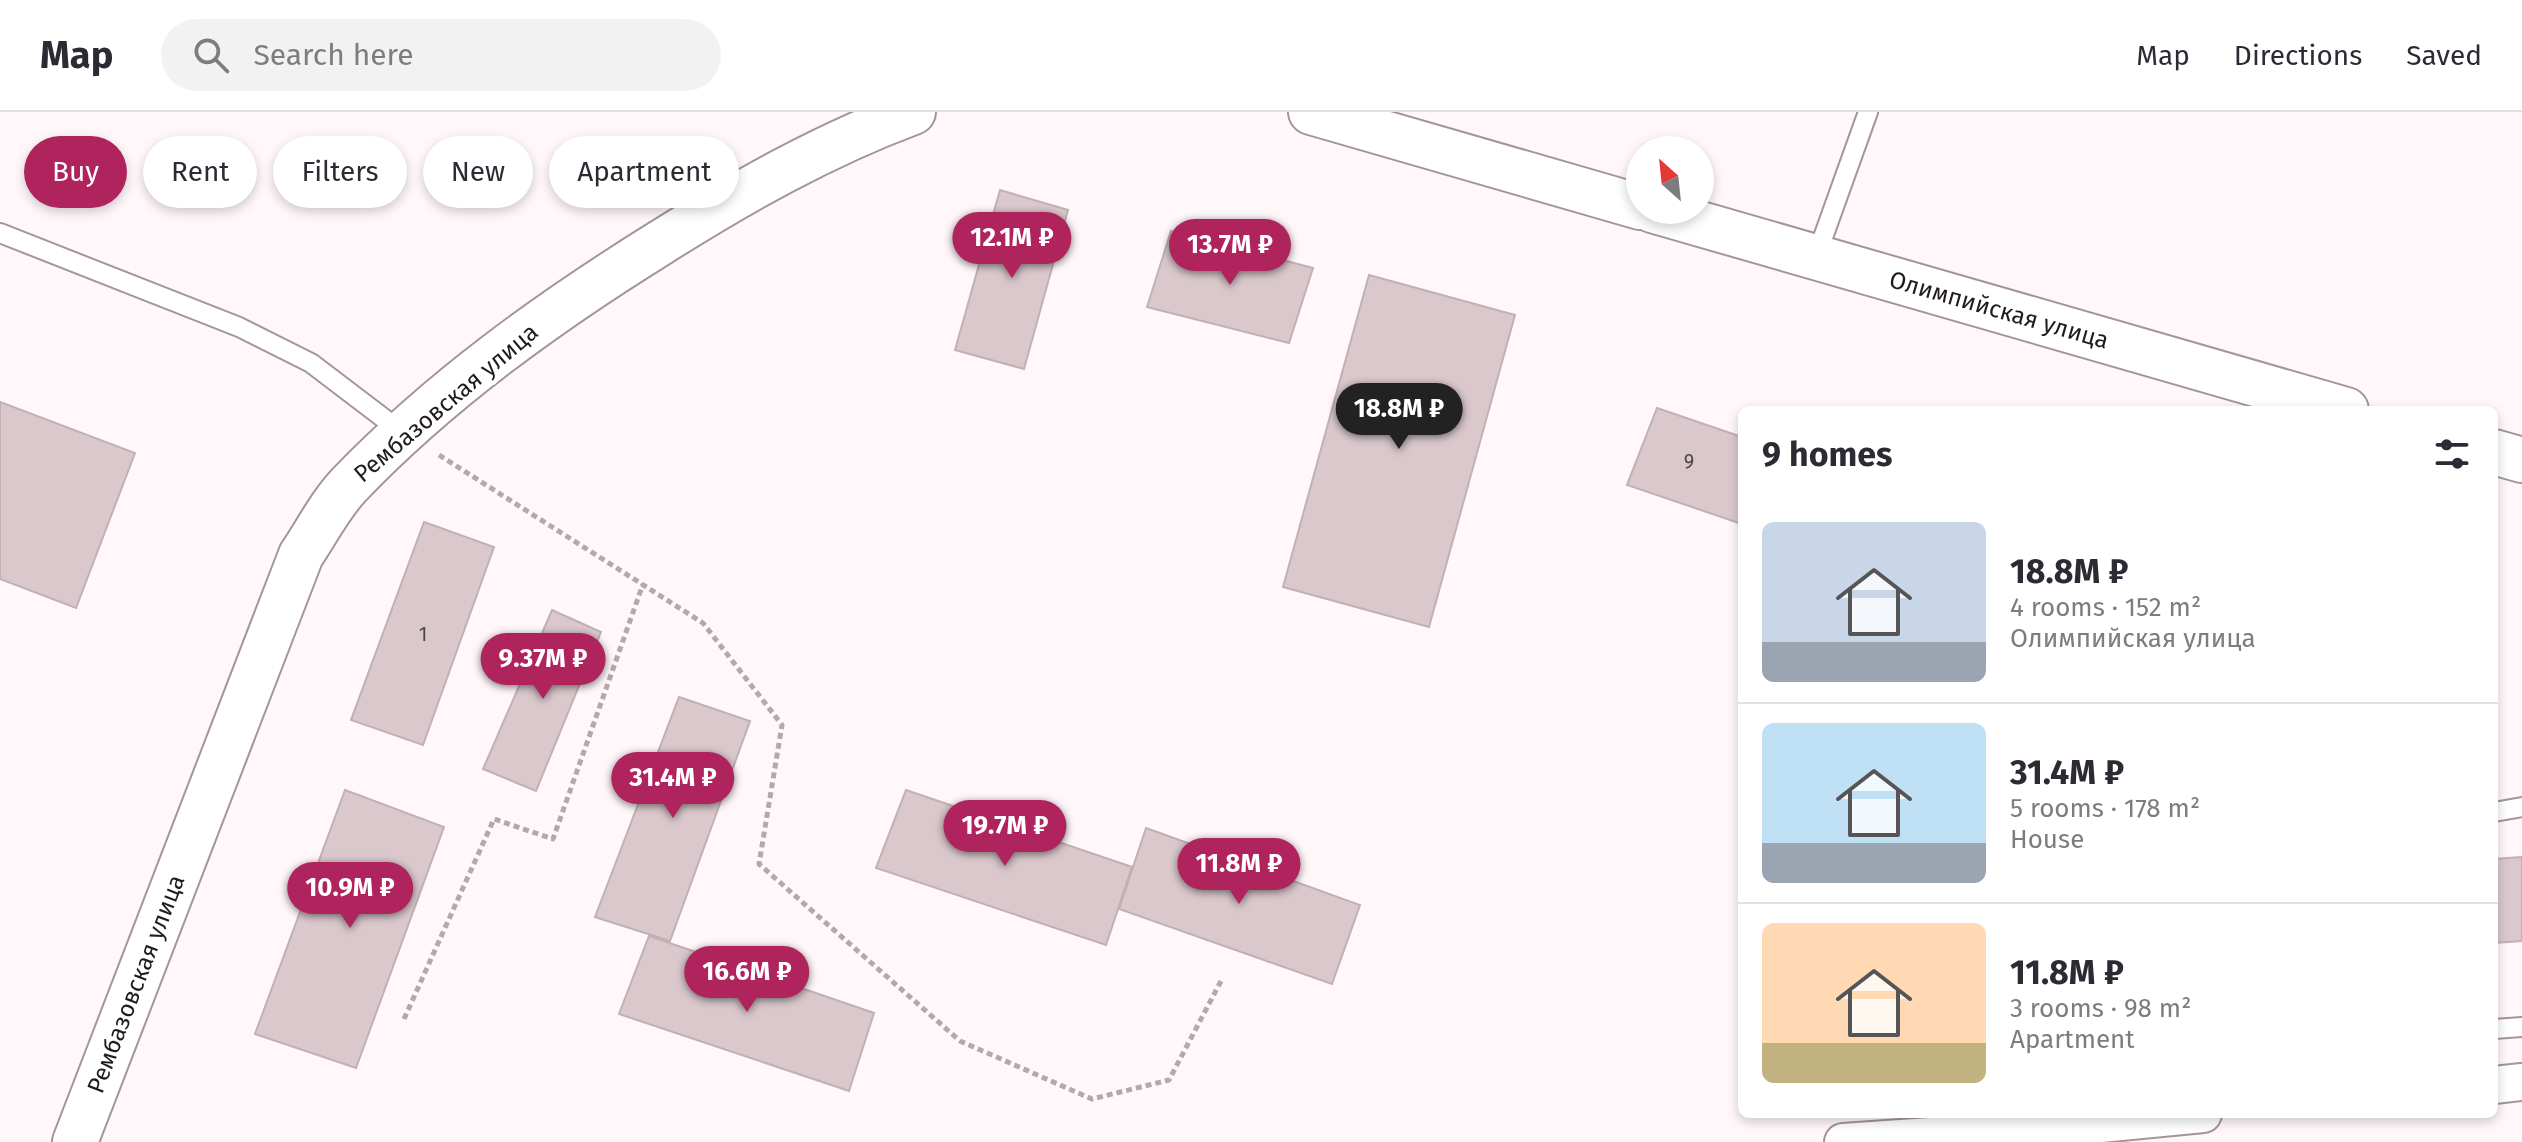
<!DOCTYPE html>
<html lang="en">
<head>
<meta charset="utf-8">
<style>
	body { margin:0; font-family:"Fira Sans",sans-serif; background:#f2f2f3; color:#2b2b33; height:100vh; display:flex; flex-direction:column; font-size:30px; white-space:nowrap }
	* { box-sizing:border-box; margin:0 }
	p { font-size:26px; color:#7c7c81 }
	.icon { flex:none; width:44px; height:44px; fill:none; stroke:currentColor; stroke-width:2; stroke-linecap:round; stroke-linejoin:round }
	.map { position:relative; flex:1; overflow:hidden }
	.drawer { position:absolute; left:1738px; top:294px; width:760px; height:712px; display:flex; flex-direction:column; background:#fff; border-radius:12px; box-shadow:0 4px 12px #0003 }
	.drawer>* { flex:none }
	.top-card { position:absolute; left:24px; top:24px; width:760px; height:72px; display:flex; gap:16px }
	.needle { width:52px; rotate:333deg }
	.fabs { position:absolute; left:1626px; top:24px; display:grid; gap:16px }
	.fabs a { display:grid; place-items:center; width:88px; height:88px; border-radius:50%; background:#fff; box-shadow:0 4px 12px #0003; font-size:40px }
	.price { position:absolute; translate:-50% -68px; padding:0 18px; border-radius:28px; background:#b0245e; color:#fff; font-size:26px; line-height:52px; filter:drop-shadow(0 2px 4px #0008) }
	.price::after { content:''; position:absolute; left:50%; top:48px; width:24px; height:18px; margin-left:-12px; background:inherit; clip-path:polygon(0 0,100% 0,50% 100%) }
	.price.selected { background:#222; color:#fff }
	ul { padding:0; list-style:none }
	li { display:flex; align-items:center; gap:24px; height:200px; padding:0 24px }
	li+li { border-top:2px solid #e1e1e2 }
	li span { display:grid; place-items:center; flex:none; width:224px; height:160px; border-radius:12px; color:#555 }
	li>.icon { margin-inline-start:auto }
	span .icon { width:96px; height:96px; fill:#fffc; stroke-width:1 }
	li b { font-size:34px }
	h2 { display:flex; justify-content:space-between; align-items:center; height:96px; padding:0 24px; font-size:34px }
	.tag { padding:0 28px; border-radius:36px; background:#fff; box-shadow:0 4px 12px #0003; font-size:28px; line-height:72px }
	.tag.selected { background:#b0245e; color:#fff }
	header { display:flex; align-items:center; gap:48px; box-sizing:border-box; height:112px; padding:0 40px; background:#fff; border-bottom:2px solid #e1e1e2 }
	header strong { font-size:38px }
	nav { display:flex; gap:44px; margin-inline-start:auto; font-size:28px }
	.search { width:560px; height:72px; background:#f2f2f3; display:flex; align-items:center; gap:20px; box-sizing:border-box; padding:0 28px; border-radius:44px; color:#7c7c81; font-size:30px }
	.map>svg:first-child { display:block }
	.building { fill:#dac8cc; stroke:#c1b0b4; stroke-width:2 }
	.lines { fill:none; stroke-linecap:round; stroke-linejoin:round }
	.lane-casing { stroke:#a59498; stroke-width:22 }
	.street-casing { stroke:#a59498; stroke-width:40 }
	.primary-casing { stroke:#a59498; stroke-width:48 }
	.path { stroke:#b1aaab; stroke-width:5; stroke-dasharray:6 4; stroke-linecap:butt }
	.lane { stroke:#fff; stroke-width:18 }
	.street { stroke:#fff; stroke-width:36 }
	.primary { stroke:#fff; stroke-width:44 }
	.labels { text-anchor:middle; stroke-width:8; stroke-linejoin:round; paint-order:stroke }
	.number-label { font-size:20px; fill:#4f4648 }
	.street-label { font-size:24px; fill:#211b1c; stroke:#fff }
</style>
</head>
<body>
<header>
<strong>Map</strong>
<div class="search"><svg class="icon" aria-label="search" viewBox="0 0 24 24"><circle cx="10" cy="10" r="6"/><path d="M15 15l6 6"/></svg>Search here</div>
<nav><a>Map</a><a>Directions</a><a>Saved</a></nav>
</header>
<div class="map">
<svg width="2522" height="1030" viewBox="0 0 2522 1030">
	<rect width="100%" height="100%" fill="#fff7f9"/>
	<path class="building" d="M 1000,78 L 1068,98 L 1024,257 L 955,238 Z
		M 1171,119 L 1313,156 L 1289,231 L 1147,195 Z
		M 1369,163 L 1515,203 L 1429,515 L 1283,475 Z
		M 0,290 L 135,341 L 76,496 L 0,467 Z
		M 1657,296 L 1742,325 L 1742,412 L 1627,373 Z
		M 424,410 L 494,435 L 423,633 L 351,608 Z
		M 552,498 L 601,520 L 536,679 L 483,657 Z
		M 679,585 L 750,609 L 670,829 L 595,805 Z
		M 345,678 L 444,715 L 356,956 L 255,922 Z
		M 906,678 L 1132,755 L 1106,833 L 876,756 Z
		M 1146,716 L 1360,793 L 1332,872 L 1119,797 Z
		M 2522,745 L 2522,829 L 2494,831 L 2494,747 Z
		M 649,824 L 874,901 L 849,979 L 619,902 Z"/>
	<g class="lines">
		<defs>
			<path id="lane" d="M 0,121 L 239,215 L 311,251 L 403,321
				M 1816,145 L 1868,0
				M 2494,700 L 2522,695
				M 2494,917 L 2522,915"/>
			<path id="street" d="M 2494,973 L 2522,970
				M 1843,1030 L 2091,1013 L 2203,1002"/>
			<path id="primary" d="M 1311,0 L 1640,95
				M 1652,98 L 2346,298
				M 2494,340 L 2522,348
				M 75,1030 L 301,443 C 316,421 330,393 349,373 C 440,278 549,200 660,131 C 741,80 824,33 913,0"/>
		</defs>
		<use href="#lane" class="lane-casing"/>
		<use href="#street" class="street-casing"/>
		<use href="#primary" class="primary-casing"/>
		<path class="path" d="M 439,343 L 703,511 L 782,613 L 759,752 L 960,929 L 1092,987 L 1169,968 L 1221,869
			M 404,907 L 494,707 L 553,727 L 643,472"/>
		<use href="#lane" class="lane"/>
		<use href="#street" class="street"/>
		<use href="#primary" class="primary"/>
	</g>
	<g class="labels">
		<g class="number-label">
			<text x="1689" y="356">9</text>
			<text x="423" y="529">1</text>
		</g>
		<g class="street-label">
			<text transform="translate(1999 198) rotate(16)" y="8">Олимпийская улица</text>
			<text transform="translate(446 291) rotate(-40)" y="8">Рембазовская улица</text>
			<text transform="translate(136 872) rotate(-69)" y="8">Рембазовская улица</text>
		</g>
	</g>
</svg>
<div class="fabs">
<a><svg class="needle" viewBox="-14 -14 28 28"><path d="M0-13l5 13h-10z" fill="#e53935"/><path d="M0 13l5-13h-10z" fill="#7c7c81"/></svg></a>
</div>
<b class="price" style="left:1012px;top:168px">12.1M ₽</b>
<b class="price" style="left:1230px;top:175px">13.7M ₽</b>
<b class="price selected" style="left:1399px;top:339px">18.8M ₽</b>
<b class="price" style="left:543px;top:589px">9.37M ₽</b>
<b class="price" style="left:673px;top:708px">31.4M ₽</b>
<b class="price" style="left:1005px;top:756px">19.7M ₽</b>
<b class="price" style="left:1239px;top:794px">11.8M ₽</b>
<b class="price" style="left:350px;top:818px">10.9M ₽</b>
<b class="price" style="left:747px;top:902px">16.6M ₽</b>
<div class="top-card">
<a class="tag selected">Buy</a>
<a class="tag">Rent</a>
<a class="tag">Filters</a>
<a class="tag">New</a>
<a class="tag">Apartment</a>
</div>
<section class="drawer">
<h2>9 homes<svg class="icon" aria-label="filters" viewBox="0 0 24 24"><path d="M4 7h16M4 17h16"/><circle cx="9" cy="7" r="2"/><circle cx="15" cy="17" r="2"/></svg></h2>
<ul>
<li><span style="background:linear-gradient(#c9d6e8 75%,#9aa5b1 0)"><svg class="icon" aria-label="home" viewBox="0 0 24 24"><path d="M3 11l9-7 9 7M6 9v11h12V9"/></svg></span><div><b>18.8M ₽</b><p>4 rooms · 152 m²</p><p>Олимпийская улица</p></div></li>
<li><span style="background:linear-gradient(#bfe0f5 75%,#9aa5b1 0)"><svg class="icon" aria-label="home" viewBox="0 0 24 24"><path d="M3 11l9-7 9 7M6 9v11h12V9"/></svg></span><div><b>31.4M ₽</b><p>5 rooms · 178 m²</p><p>House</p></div></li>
<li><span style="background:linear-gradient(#ffd9b3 75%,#c2b280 0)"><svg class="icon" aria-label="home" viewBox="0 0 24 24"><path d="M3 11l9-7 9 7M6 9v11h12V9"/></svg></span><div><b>11.8M ₽</b><p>3 rooms · 98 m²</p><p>Apartment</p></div></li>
</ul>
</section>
</div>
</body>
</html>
